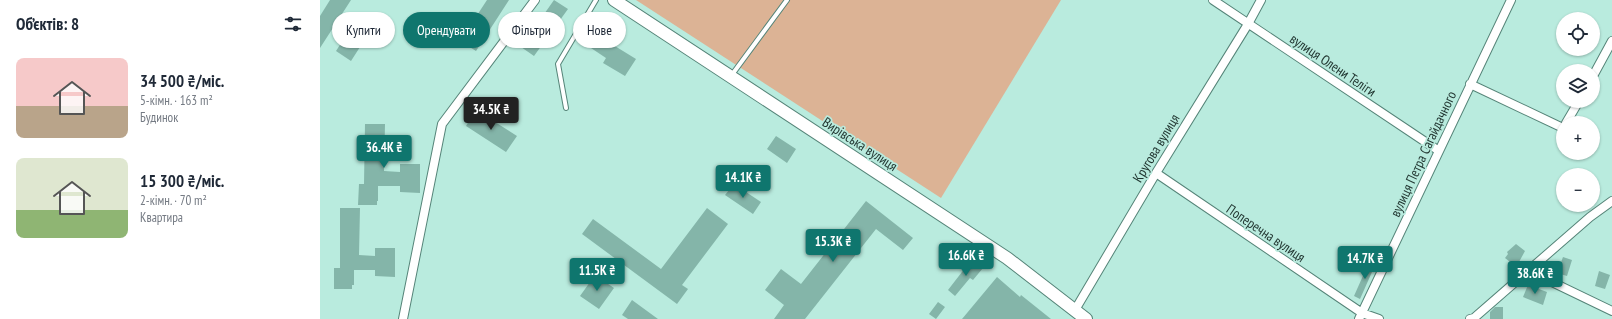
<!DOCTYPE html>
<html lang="uk">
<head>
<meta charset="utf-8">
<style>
	body { margin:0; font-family:"PT Sans Narrow",sans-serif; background:#f6f6f7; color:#1f2937; height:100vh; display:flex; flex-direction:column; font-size:15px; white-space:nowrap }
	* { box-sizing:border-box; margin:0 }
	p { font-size:13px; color:#747a83 }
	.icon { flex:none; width:22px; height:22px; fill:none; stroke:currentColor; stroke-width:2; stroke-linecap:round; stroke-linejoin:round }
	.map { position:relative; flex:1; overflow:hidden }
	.sheet { display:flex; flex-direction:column; background:#fff; width:320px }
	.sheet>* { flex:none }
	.hud { position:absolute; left:12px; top:12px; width:380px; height:36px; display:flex; gap:8px }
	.controls { position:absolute; left:1236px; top:12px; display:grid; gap:8px }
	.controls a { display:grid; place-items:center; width:44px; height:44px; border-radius:50%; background:#fff; box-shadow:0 1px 3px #0004; font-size:20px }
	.price { position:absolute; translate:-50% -34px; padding:0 9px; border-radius:4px; background:#0f766e; color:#fff; font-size:13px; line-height:26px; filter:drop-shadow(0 1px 2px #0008) }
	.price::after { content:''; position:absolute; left:50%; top:24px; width:12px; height:9px; margin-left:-6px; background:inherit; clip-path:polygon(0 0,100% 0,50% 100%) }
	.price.on { background:#222; color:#fff }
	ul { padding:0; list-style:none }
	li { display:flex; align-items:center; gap:12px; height:100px; padding:0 16px }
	li span { display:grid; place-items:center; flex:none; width:112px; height:80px; border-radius:8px; color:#555 }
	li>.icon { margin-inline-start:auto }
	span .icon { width:48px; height:48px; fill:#fffc; stroke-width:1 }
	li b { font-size:17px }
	h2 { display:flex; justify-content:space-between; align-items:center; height:48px; padding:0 16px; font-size:17px }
	.pill { padding:0 14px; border-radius:18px; background:#fff; box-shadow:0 1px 3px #0004; font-size:14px; line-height:36px }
	.pill.on { background:#0f766e; color:#fff }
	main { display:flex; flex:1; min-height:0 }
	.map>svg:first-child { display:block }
	.green { fill:#dcb395 }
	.building { fill:#84b5a9 }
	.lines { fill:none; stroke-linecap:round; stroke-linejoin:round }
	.service-casing { stroke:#558478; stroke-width:6 }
	.minor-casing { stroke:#558478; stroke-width:10 }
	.secondary-casing { stroke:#558478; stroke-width:14 }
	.service { stroke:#fff; stroke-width:4 }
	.minor { stroke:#fff; stroke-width:8 }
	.secondary { stroke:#fff; stroke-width:12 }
	.labels { text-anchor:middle; stroke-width:3.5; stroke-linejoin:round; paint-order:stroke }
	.street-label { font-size:14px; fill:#1f332e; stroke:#b9ebde }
</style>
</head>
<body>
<main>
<section class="sheet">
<h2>Об’єктів: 8<svg class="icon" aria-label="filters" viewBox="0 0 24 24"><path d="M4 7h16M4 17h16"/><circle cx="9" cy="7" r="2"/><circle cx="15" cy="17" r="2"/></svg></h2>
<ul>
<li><span style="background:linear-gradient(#f6c9c9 60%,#b9a48a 0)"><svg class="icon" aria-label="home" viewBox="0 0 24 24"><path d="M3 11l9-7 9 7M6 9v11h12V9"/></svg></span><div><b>34 500 ₴/міс.</b><p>5-кімн. · 163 m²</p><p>Будинок</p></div></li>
<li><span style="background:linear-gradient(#dfe7d0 65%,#8fb573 0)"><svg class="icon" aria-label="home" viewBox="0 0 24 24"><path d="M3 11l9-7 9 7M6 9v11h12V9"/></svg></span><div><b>15 300 ₴/міс.</b><p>2-кімн. · 70 m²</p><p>Квартира</p></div></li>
</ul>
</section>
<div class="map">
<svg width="1292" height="319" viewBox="0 0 1292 319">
	<rect width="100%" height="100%" fill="#b9ebde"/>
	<path class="green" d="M 316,0 L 741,0 L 621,198 Z"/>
	<path class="building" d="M 10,0 L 31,0 L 0,48 L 0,16 Z
		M 167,0 L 189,0 L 156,51 L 140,41 Z
		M 234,0 L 248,9 L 214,56 L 201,47 Z
		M 34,23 L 49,33 L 31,61 L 16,51 Z
		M 282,25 L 296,34 L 290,43 L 316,59 L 305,76 L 283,63 L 286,58 L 268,46 Z
		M 156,110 L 197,136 L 186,152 L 146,126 Z
		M 45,124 L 65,124 L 64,171 L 80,172 L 80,164 L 100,164 L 100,193 L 80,192 L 80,186 L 58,186 L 58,201 L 57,201 L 57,205 L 38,205 L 39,184 L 44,184 Z
		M 456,136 L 476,149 L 467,163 L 447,149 Z
		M 414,184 L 441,202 L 433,214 L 405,195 Z
		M 546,201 L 593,238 L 583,250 L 556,229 L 485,319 L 454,319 L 464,305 L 445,290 L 461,269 L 481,284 Z
		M 20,208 L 40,208 L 39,255 L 55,256 L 55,248 L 75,248 L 75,277 L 55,276 L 55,270 L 34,270 L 34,285 L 32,285 L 32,289 L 14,289 L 14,268 L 20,268 Z
		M 387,208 L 408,224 L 362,285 L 368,289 L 357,304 L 262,234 L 273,219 L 341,269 Z
		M 1196,244 L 1205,251 L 1199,262 L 1197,261 L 1194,265 L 1185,258 L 1188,254 L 1187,252 Z
		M 1243,257 L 1252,260 L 1247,276 L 1237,273 Z
		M 652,259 L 663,268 L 653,280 L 650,278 L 635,296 L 628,290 Z
		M 1050,260 L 1056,263 L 1040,299 L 1034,296 Z
		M 1279,271 L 1290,275 L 1285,289 L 1275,286 Z
		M 275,275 L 294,288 L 279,309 L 260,296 Z
		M 677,277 L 700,297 L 701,295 L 731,319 L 642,319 Z
		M 1208,285 L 1227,292 L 1223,305 L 1203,297 Z
		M 312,300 L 338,319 L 308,319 L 302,315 Z
		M 618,302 L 625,307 L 616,319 L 609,314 Z
		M 1175,307 L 1183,307 L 1183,319 L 1170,319 L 1170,312 Z"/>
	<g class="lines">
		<defs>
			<path id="service" d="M 411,76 L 467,0
				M 246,108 L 238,64 L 276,0"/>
			<path id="minor" d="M 893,0 L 1119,151
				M 1273,76 L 1292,41
				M 1150,84 L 1243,128
				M 1246,123 L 1259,101
				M 836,173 L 1042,313 L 1059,319
				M 1209,271 L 1292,311
				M 755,310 L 836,173 L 928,24 L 941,0
				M 83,319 L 122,124 L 215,0
				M 1039,319 L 1191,0
				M 1150,319 L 1154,318 L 1270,217 L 1292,201"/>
			<path id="secondary" d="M 294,0 L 687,258 L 766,319"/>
		</defs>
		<use href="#service" class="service-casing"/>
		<use href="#minor" class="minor-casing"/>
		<use href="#secondary" class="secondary-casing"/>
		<use href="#service" class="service"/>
		<use href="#minor" class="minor"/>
		<use href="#secondary" class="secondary"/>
	</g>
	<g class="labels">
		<g class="street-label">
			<text transform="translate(1013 65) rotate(34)" y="5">вулиця Олени Теліги</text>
			<text transform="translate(540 144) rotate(33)" y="5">Вирівська вулиця</text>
			<text transform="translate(836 148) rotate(-59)" y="5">Кругова вулиця</text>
			<text transform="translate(1103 154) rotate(-65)" y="5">вулиця Петра Сагайдачного</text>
			<text transform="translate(946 233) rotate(34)" y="5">Поперечна вулиця</text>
		</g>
	</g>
</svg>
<div class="controls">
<a><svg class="icon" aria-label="locate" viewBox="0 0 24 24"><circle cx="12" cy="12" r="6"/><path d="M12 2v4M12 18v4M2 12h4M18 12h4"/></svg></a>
<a><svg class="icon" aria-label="layers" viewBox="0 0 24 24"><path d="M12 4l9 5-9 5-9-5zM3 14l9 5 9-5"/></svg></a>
<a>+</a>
<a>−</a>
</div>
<b class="price on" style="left:171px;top:131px">34.5K ₴</b>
<b class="price" style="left:64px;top:169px">36.4K ₴</b>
<b class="price" style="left:423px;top:199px">14.1K ₴</b>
<b class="price" style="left:513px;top:263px">15.3K ₴</b>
<b class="price" style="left:646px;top:277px">16.6K ₴</b>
<b class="price" style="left:1045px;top:280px">14.7K ₴</b>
<b class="price" style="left:277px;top:292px">11.5K ₴</b>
<b class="price" style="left:1215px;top:295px">38.6K ₴</b>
<div class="hud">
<a class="pill">Купити</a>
<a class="pill on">Орендувати</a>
<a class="pill">Фільтри</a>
<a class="pill">Нове</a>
</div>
</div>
</main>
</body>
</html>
